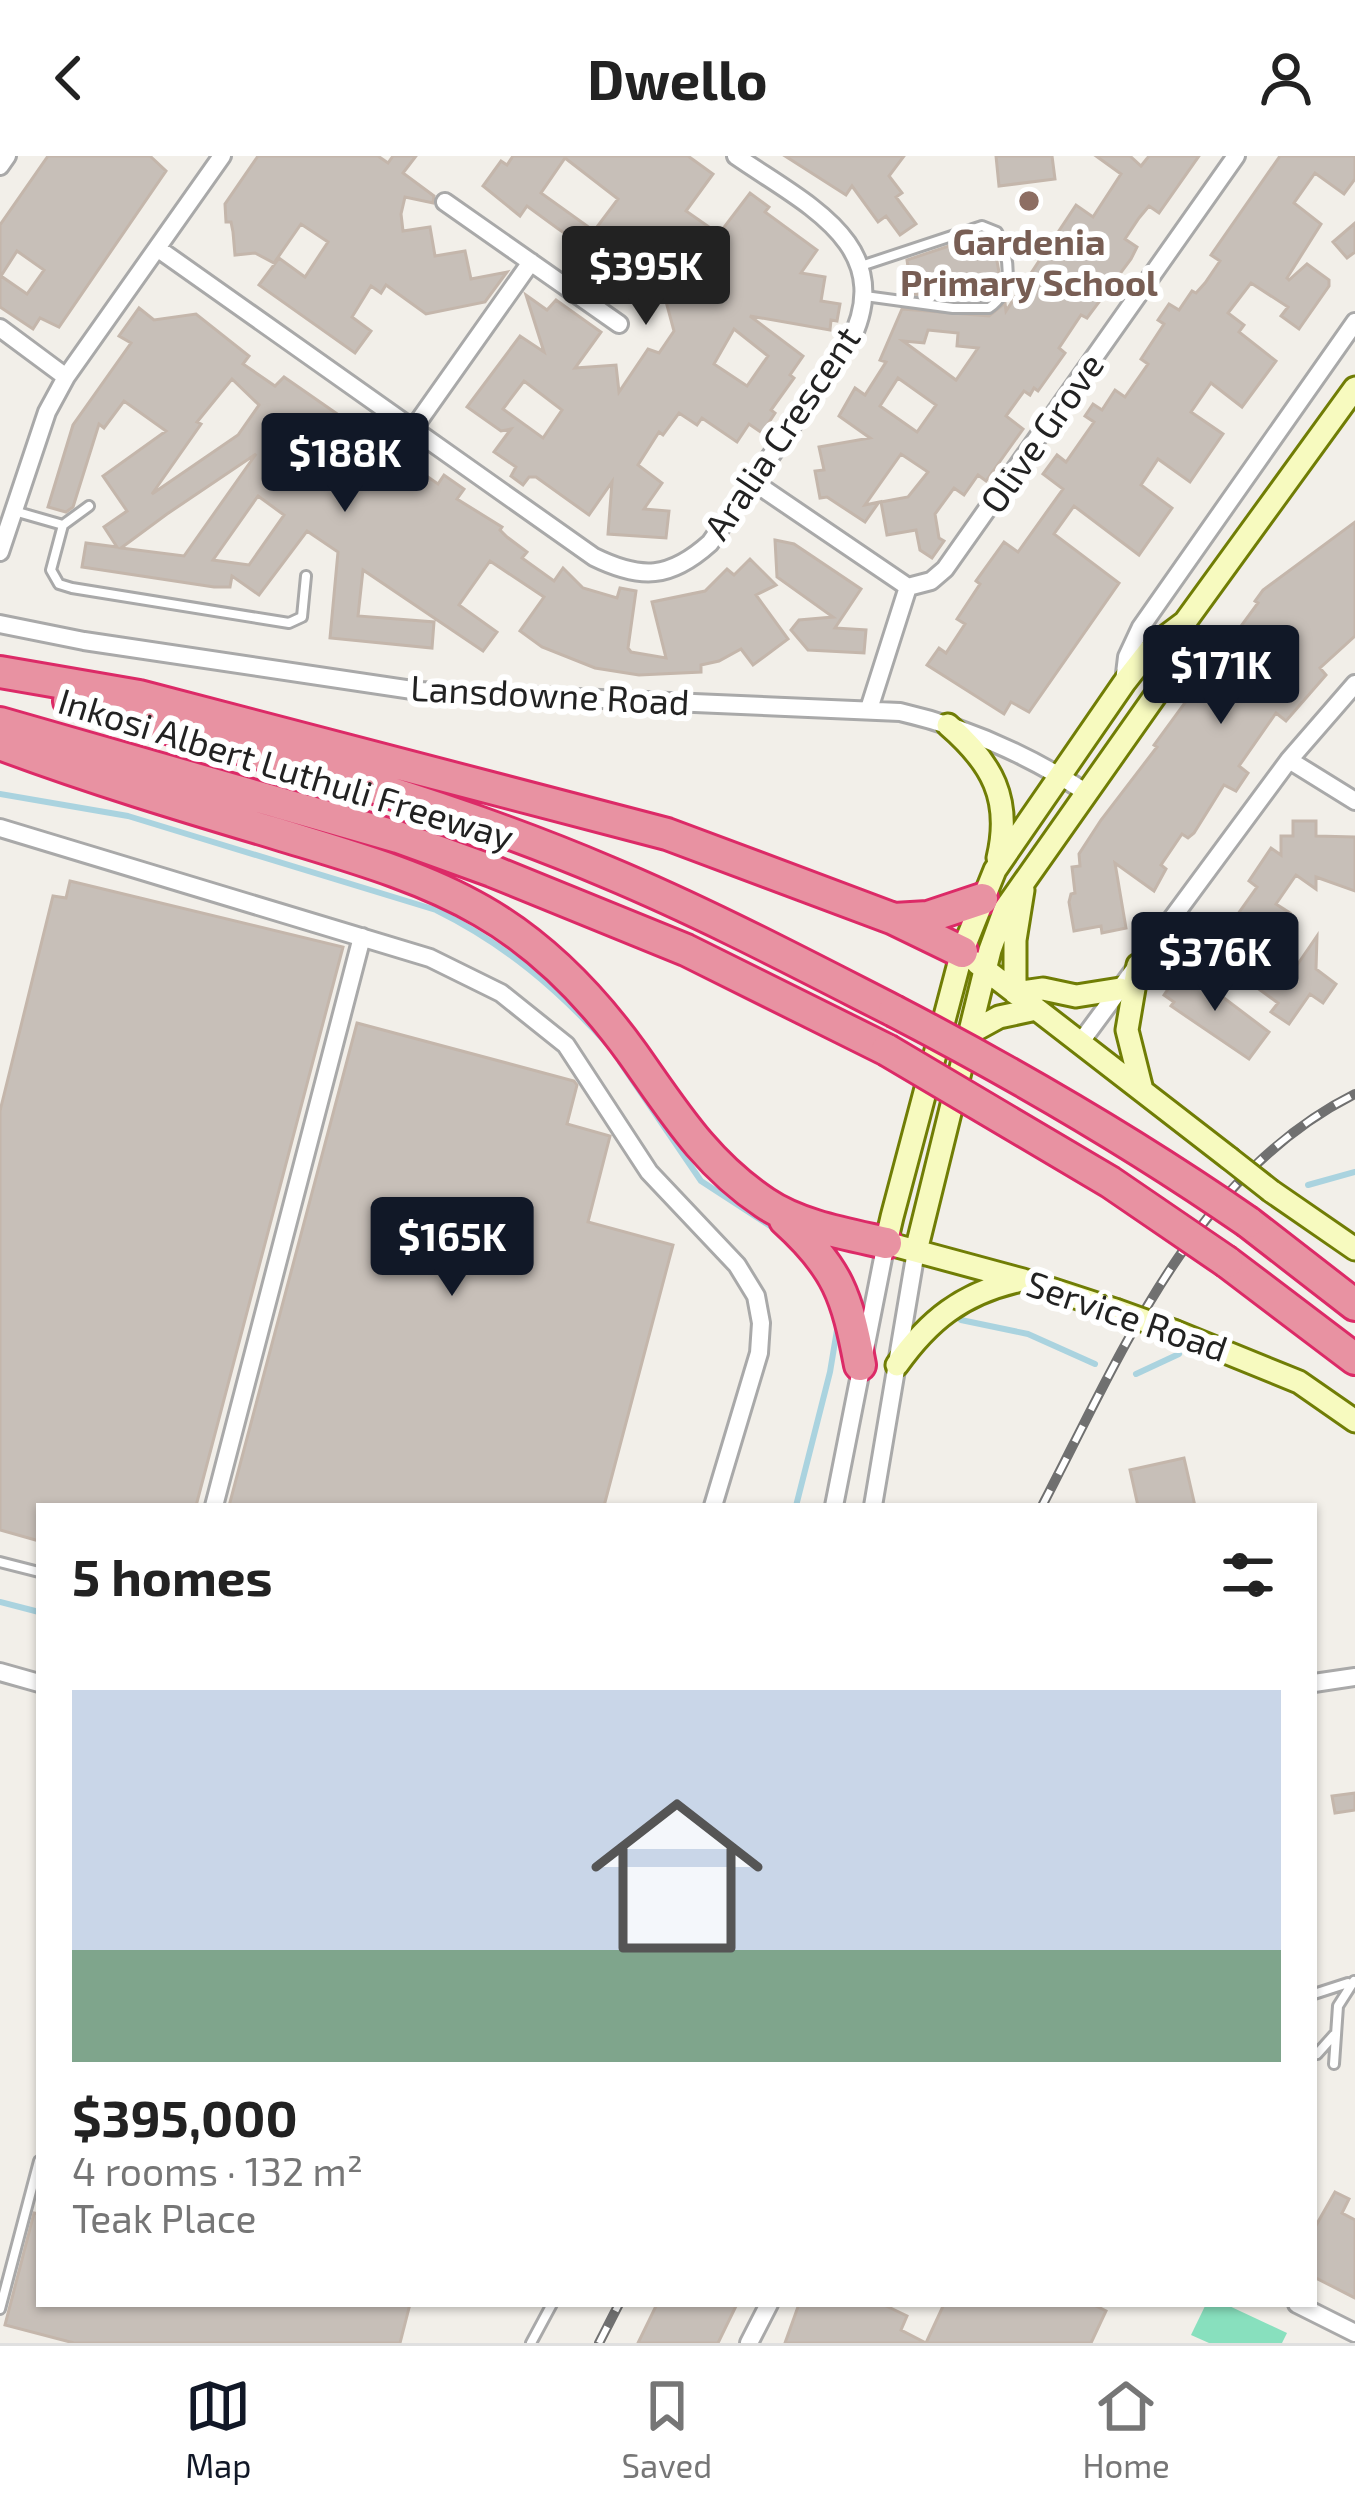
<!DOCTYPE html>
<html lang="en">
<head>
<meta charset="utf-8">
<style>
	body { margin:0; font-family:"Exo 2",sans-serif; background:#f6f6f6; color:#222; height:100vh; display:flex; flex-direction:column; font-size:45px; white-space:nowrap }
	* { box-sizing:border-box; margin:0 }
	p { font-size:39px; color:#767676 }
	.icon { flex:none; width:66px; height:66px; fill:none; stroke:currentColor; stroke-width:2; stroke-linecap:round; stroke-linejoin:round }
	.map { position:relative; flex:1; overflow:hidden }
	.sheet { position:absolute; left:36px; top:1347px; width:1281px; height:804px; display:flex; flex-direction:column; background:#fff; border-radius:0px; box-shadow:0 3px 9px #0004 }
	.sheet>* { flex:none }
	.price { position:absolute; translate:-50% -102px; padding:0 27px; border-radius:12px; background:#111827; color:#fff; font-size:39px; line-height:78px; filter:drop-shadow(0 3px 6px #0008) }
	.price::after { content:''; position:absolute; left:50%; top:72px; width:36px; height:27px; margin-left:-18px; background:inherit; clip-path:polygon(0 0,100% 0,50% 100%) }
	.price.active { background:#222; color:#fff }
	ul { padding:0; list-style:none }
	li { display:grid; align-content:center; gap:24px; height:636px; padding:0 36px }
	li span { display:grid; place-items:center; height:372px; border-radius:0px; color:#555 }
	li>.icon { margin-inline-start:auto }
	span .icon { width:216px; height:216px; fill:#fffc; stroke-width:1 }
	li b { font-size:51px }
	h2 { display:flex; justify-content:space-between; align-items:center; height:144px; padding:0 36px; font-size:51px }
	header { display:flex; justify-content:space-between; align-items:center; height:156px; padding:0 36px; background:#fff; font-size:54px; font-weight:700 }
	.tab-bar { display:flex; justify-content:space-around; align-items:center; height:168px; border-top:3px solid #e0e0e0; background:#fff; font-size:33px; color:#767676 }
	.tab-bar a { display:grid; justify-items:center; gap:6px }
	.tab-bar .active { color:#111827 }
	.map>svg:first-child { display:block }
	.pitch { fill:#88e0be }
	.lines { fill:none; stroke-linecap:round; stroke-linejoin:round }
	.stream { stroke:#aad3df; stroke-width:6 }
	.building { fill:#c7bfb8; stroke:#c4b6ab; stroke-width:3; fill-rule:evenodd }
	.lane-casing { stroke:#a9a9a9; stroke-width:14 }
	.street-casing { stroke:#a9a9a9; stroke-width:22 }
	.secondary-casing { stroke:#707d05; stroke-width:27 }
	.highway-casing { stroke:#dc2a67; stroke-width:36 }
	.lane { stroke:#fff; stroke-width:8 }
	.street { stroke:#fff; stroke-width:16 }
	.secondary { stroke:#f7fabf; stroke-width:21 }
	.highway { stroke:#e892a2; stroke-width:30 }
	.rail-casing { stroke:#707070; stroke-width:10 }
	.rail { stroke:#fff; stroke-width:6; stroke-dasharray:18; stroke-linecap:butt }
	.secondary-bridge-casing { stroke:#707d05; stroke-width:27; stroke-linecap:butt }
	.highway-bridge-casing { stroke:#dc2a67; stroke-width:36; stroke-linecap:butt }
	.secondary-bridge { stroke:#f7fabf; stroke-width:21 }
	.highway-bridge { stroke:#e892a2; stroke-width:30 }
	.education-dot { fill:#8d6e63; stroke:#fff; stroke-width:4.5 }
	.labels { text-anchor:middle; stroke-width:12; stroke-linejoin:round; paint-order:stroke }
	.education-label { font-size:36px; font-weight:bold; fill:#785e54; stroke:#fff }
	.street-label { font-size:36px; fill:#222; stroke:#fff }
</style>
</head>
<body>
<header><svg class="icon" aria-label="back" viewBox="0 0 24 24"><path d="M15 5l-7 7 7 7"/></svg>Dwello<svg class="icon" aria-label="person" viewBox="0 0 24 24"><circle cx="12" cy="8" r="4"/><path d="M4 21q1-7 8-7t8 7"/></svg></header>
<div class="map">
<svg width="1355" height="2187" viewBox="0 0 1355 2187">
	<rect width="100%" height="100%" fill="#f2efe9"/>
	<path class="pitch" d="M 1206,2148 L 1225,2148 L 1287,2177 L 1282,2187 L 1209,2187 L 1191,2179 Z"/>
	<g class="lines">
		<path class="stream" d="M 0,638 L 128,660 L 436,754 C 505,788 558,833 609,890
			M 620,906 L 701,1025 L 775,1073
			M 1308,1029 L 1355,1016
			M 961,1164 L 1028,1178 L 1095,1208
			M 1136,1218 L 1179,1198
			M 796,1350 L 830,1216 L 838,1168
			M 0,1446 L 39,1456"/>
	</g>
	<path class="building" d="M 48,0 L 150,0 L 166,15 L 59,171 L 40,162 L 33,173 L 0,151 L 0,69 ZM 17,95 L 44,114 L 27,138 L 1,120 Z
		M 258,0 L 378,0 L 388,7 L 393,0 L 416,0 L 403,17 L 434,40 L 433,47 L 405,41 L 401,58 L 403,75 L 430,71 L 435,100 L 465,95 L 471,123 L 507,116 L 485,146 L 426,158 L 386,129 L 381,137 L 371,130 L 352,161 L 371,175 L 355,197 L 259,129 L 279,102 L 305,121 L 328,86 L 301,68 L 274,107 L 255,97 L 235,99 L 233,76 L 231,66 L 226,66 L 225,48 Z
		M 513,0 L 688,0 L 713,18 L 686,55 L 719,78 L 750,37 L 769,51 L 765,56 L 817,94 L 801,117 L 825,121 L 821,145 L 840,148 L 837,165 L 831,164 L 830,174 L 750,160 L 803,200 L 790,219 L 794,222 L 771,254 L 775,257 L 762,277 L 749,268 L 737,286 L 702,262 L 697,269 L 679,257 L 663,279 L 659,276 L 638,309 L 662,327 L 644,353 L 669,355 L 666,382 L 608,378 L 612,326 L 589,359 L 536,321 L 529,321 L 523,329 L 511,320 L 516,311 L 494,296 L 511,273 L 501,275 L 467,251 L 520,180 L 544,196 L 526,139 L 547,154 L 556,144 L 601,176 L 575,212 L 616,209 L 619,236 L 648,193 L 659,197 L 674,175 L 664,138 L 657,140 L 648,109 L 639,123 L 632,118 L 624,130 L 585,102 L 590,95 L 557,72 L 527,50 L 520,60 L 483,30 L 501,5 L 507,9 ZM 565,2 L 618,43 L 594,75 L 541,37 ZM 734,173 L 768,200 L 747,230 L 714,208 ZM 524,225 L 562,254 L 543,282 L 503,253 Z
		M 785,0 L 904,0 L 889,20 L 902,37 L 896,41 L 916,68 L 900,79 L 886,60 L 878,66 L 852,30 L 846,39 Z
		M 996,0 L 1052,0 L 1055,23 L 999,30 Z
		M 1096,0 L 1130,0 L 1141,10 L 1149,0 L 1199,0 L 1159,57 L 1149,50 L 1139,62 L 1125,83 L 1137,91 L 1131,103 L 1087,162 L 1081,159 L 1059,192 L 1065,197 L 1038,235 L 1034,232 L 1030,239 L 1024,235 L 1006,260 L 1023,273 L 986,325 L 978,319 L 964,339 L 954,332 L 935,358 L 939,382 L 944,385 L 932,402 L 920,394 L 916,374 L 887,379 L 881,346 L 908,341 L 928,316 L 901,298 L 865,349 L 879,346 L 865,366 L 827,341 L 820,342 L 815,315 L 824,314 L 819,291 L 870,282 L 839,260 L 855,232 L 865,239 L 886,206 L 880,204 L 902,153 L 989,160 L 1005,147 L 1006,155 L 1076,49 L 1093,61 L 1121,18 ZM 928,174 L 958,177 L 957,190 L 978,192 L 956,224 L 903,185 L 924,187 ZM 898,222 L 936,249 L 917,276 L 880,250 Z
		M 1280,0 L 1355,0 L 1355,23 L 1344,38 L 1315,17 L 1294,47 L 1321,68 L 1287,122 L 1289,124 L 1307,108 L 1329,124 L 1329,130 L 1299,173 L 1281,160 L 1288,151 L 1251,127 L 1228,157 L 1244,169 L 1239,176 L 1276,205 L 1242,251 L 1211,227 L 1191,256 L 1223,278 L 1190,326 L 1158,303 L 1141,329 L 1172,352 L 1139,399 L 1074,350 L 1054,378 L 1119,427 L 1029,556 L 1011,546 L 1004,558 L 927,509 L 939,492 L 946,497 L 965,468 L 957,463 L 980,428 L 976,425 L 1004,386 L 1018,396 L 1063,333 L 1043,318 L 1057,299 L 1066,306 L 1094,266 L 1085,260 L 1093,248 L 1102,254 L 1115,234 L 1125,241 L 1148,208 L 1141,203 L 1164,168 L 1158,164 L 1169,148 L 1179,154 L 1192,135 L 1196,137 L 1205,127 L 1220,105 L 1211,99 Z
		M 1355,67 L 1355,96 L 1347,102 L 1333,86 Z
		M 982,79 L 983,87 L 994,89 L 999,116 L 996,132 L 986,144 L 912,138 L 907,104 Z
		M 139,152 L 154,164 L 196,158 L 249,200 L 243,208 L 275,230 L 284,221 L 438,328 L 444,319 L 464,333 L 457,343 L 502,371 L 500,374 L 507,381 L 527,396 L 522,402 L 554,425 L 563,412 L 583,432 L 617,442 L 620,432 L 636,435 L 628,492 L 631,496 L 666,502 L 652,446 L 705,435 L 727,413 L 734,419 L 750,403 L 776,429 L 756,439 L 788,483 L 753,509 L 741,493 L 719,505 L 701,509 L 701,516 L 639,519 L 595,512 L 542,491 L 520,475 L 544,441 L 490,405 L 459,449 L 497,476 L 483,495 L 363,414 L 358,460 L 434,466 L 432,492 L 330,482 L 338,396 L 307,375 L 259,439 L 232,420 L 230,431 L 214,431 L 82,411 L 86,387 L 117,391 L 104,371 L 127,355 L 103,320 L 166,275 L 124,245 L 104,272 L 99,268 L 73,351 L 66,356 L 48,351 L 73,269 L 131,187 L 119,180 ZM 232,223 L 259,249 L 238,279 L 152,338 L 201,268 L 197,266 ZM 256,298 L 184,400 L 121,392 L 167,358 ZM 258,340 L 284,359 L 249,409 L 213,404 Z
		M 1355,366 L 1355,480 L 1320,512 L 1326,519 L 1286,565 L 1276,557 L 1239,610 L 1248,617 L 1236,635 L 1224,629 L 1194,677 L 1188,682 L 1182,678 L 1161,709 L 1166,713 L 1154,735 L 1115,707 L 1126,772 L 1102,777 L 1101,770 L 1074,775 L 1069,746 L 1071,738 L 1075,737 L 1072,711 L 1080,710 L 1079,698 L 1101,664 L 1157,591 L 1154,589 L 1258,447 L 1255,445 L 1263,434 Z
		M 775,384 L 794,388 L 861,433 L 835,472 L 866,474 L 864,497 L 808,494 L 791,474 L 799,464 L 833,461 L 777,421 Z
		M 1293,665 L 1316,665 L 1316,680 L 1355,681 L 1355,735 L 1316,721 L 1316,733 L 1296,719 L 1276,748 L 1290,757 L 1264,794 L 1293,815 L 1317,780 L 1316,813 L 1336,828 L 1323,847 L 1310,838 L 1289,868 L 1271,856 L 1278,847 L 1205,794 L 1223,769 L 1226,771 L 1235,762 L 1257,731 L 1249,725 L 1271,692 L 1281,699 L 1281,680 L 1293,680 Z
		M 70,725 L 343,791 L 196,1350 L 39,1350 L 39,1385 L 0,1374 L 0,955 L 53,740 L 66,742 Z
		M 1183,811 L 1269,876 L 1249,903 L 1171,850 L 1174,846 L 1164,839 Z
		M 357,867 L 574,925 L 577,929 L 567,968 L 610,980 L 588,1066 L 673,1089 L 604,1350 L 229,1350 Z
		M 1184,1302 L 1195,1350 L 1138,1350 L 1130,1314 Z
		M 1355,1637 L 1355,1654 L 1335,1657 L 1332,1640 Z
		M 1335,2036 L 1349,2043 L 1342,2057 L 1355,2064 L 1355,2142 L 1314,2121 L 1314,2073 Z
		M 34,2057 L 39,2058 L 39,2148 L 410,2148 L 400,2187 L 74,2187 L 5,2169 Z
		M 657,2148 L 737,2148 L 718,2187 L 638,2187 Z
		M 799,2148 L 882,2148 L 907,2160 L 901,2174 L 926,2187 L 944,2148 L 1092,2148 L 1106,2155 L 1091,2187 L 785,2187 Z"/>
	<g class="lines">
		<defs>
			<path id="lane" d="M 861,110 L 982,70 L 997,76 C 1010,101 1015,134 989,152 L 953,152 L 865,140
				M 14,355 L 63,369 L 89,350
				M 63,369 L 51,414 L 59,428 L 72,432 L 289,467 L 302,461 L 306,420
				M 0,1406 L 39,1416
				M 1314,1838 L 1348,1827
				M 1317,1898 L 1334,1879
				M 1334,1908 L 1338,1850 L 1354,1825
				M 0,2153 L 39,2005
				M 531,2187 L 552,2148"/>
			<path id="street" d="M 0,10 L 7,0
				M 445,46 L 619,168
				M 157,92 L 594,401 C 641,424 670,423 710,387 L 849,188 C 900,89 805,48 736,0
				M 0,172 L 66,221
				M 413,273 L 531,106
				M 752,325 L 908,431
				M 0,396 L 47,256 L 66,221 L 222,0
				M 908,431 L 931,425 L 945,413 L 1236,0
				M 0,468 L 84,485 L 419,535 L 900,556 C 966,571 1030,600 1087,637
				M 1124,526 L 1127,501 L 1141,471 L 1355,166
				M 869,553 L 908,431
				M 1289,604 L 1355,645
				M 0,672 L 430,802 L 501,837 L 566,889 L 649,1016 L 737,1109 L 756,1140 L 761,1167 L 759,1197 L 713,1350
				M 1080,887 L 1289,604 L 1355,528
				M 214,1350 L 362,781
				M 834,1350 L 886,1087
				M 873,1350 L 916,1095
				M 0,1516 L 39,1527
				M 1314,1527 L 1355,1521
				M 1297,2148 L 1355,2177
				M 749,2187 L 769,2148"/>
			<path id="secondary" d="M 948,569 C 992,607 1012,643 998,702
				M 1023,734 L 1015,784 L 1015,837 L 1043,833 L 1076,840 L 1120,833
				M 977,807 L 1229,1002
				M 1138,809 L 1127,874 L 1142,934
				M 968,878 L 999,861 L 1036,853
				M 1271,1035 L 1355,1093
				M 916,1095 L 990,794 L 1005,753 L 1174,513 L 1185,466
				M 1115,1154 L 1023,1124 L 886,1087 L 892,1061 L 962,796 L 995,714 L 1124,527 L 1153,490 L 1185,466 L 1355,232
				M 1176,1176 L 1299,1226 L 1355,1265
				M 897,1209 C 929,1164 962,1138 1017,1125"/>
			<path id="highway" d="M 0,516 L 139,540 L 667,678 L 894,763 L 962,796
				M 69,545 C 251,595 434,642 607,716 C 705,757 800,807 894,855
				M 0,567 L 398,681 L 492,715 L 686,794 L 887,894
				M 0,588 C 91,622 184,650 278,678 C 346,699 420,719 482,755 C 543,790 592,841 633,898 C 674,956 705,1007 765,1047 C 799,1070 846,1078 886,1087
				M 894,763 L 928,761 L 982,743
				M 785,1064 C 838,1112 847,1140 860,1209
				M 1248,1066 L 1355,1149
				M 1227,1106 L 1355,1203"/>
		</defs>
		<use href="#lane" class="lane-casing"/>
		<use href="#street" class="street-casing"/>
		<use href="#secondary" class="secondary-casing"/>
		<use href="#highway" class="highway-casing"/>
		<use href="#lane" class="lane"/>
		<use href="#street" class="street"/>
		<use href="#secondary" class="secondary"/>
		<use href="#highway" class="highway"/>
		<defs>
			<path id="rail" d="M 1042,1350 C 1121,1199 1193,1019 1355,938
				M 599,2187 L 619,2148"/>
		</defs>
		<use href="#rail" class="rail-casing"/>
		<use href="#rail" class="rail"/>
		<defs>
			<path id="secondary-bridge" d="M 1229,1002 L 1271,1035
				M 1115,1154 L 1176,1176"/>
			<path id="highway-bridge" d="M 894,855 C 1017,919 1134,987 1248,1066
				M 887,894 L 1110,1026 L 1227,1106"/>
		</defs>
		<use href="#secondary-bridge" class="secondary-bridge-casing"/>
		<use href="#highway-bridge" class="highway-bridge-casing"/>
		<use href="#secondary-bridge" class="secondary-bridge"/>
		<use href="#highway-bridge" class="highway-bridge"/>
	</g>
	<circle class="education-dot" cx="1029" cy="45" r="12"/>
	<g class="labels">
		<g class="education-label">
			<text x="1029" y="99">Gardenia<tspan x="1029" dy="41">Primary School</tspan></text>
		</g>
		<g class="street-label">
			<text transform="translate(782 277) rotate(-56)" y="13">Aralia Crescent</text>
			<text transform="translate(1042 277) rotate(-55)" y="13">Olive Grove</text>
			<text transform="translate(550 539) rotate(3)" y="13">Lansdowne Road</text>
			<text transform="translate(286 613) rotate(17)" y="13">Inkosi Albert Luthuli Freeway</text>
			<text transform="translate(1127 1160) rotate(19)" y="13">Service Road</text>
		</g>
	</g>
</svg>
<b class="price active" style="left:646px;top:172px">$395K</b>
<b class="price" style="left:345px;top:359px">$188K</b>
<b class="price" style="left:1221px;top:571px">$171K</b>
<b class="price" style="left:1215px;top:858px">$376K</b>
<b class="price" style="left:452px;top:1143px">$165K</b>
<section class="sheet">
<h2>5 homes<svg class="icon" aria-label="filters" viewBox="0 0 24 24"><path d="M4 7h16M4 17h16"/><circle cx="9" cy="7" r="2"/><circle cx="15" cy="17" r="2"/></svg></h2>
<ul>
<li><span style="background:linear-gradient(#c9d6e8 70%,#7fa58c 0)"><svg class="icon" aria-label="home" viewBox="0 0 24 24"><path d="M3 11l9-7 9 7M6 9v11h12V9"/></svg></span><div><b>$395,000</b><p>4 rooms · 132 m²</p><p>Teak Place</p></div></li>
</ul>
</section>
</div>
<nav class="tab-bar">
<a class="active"><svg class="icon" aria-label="map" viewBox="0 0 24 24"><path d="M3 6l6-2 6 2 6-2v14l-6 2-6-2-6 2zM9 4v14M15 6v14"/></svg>Map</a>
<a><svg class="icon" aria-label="saved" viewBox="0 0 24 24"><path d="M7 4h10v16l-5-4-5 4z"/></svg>Saved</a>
<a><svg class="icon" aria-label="home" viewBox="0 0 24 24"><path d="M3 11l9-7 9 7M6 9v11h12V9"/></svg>Home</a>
</nav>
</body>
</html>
